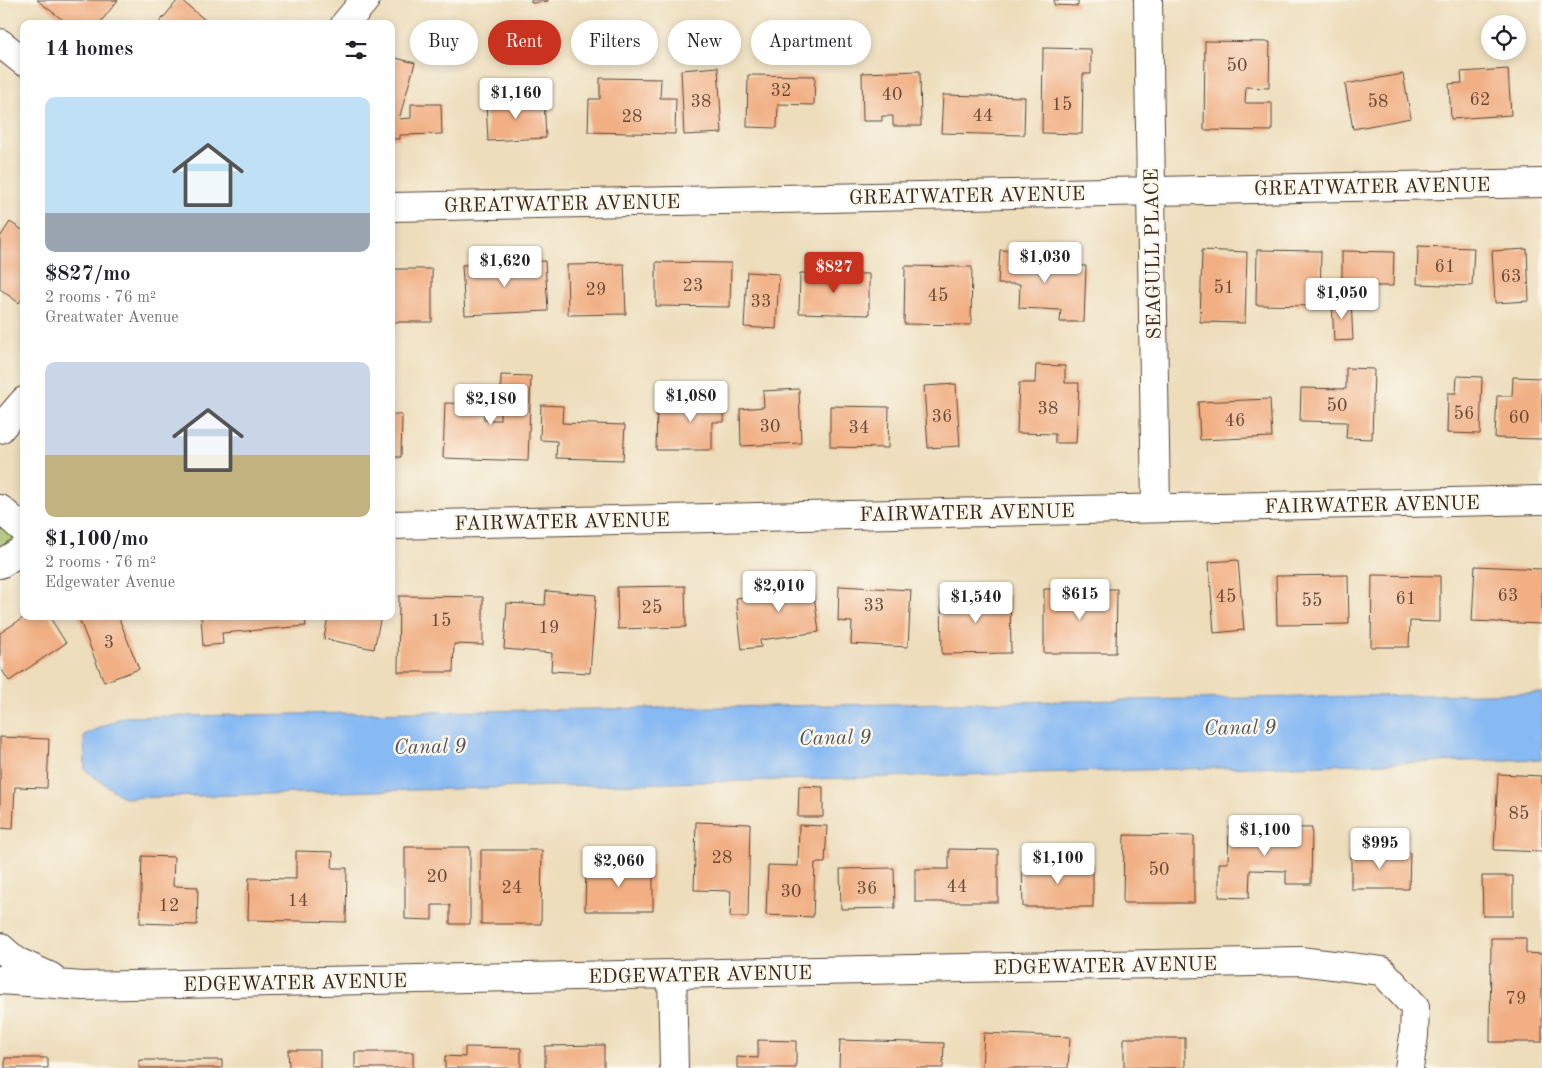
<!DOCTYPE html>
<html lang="en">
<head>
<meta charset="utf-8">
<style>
	body { margin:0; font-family:"Old Standard TT",serif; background:#f2f2f2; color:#202124; height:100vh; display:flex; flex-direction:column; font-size:19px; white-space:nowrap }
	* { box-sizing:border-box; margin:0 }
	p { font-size:16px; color:#757577 }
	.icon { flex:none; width:28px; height:28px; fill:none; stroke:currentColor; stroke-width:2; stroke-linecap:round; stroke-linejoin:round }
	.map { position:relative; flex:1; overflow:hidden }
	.side { position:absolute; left:20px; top:20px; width:375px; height:600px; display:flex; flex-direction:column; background:#fff; border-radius:10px; box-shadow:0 2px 8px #0003 }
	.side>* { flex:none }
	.banner { position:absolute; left:410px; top:20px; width:475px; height:45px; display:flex; gap:10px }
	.controls { position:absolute; left:1481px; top:15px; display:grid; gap:10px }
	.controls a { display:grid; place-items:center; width:45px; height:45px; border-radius:50%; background:#fff; box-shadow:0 2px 8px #0003; font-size:25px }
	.price { position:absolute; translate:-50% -42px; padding:0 11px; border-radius:5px; background:#fff; color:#222; font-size:16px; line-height:32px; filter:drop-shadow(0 1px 2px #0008) }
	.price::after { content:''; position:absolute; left:50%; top:30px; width:15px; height:11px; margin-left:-8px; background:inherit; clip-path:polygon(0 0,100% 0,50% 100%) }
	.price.on { background:#c8321e; color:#fff }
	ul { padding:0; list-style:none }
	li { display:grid; align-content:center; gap:10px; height:265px; padding:0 25px }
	li span { display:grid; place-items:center; height:155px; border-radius:10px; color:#555 }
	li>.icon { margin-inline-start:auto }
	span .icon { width:90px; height:90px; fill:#fffc; stroke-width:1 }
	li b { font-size:21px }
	h2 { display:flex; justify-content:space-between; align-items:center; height:60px; padding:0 25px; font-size:21px }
	.pill { padding:0 18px; border-radius:22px; background:#fff; box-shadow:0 2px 8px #0003; font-size:18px; line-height:45px }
	.pill.on { background:#c8321e; color:#fff }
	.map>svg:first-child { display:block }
	.green { fill:#a5c56e; stroke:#707846 }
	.water { fill:#87b9f3; stroke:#617288 }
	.building { fill:#f1af83 }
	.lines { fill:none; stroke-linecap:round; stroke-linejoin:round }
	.street-casing { stroke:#564536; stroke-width:30 }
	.street { stroke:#fff; stroke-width:28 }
	.labels { text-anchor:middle; stroke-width:5; stroke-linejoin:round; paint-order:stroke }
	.number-label { font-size:18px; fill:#684b37 }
	.street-label { font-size:20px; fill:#3b2a1e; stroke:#fbf7ec }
	.water-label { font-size:21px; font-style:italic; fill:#52555e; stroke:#fbf7ec }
</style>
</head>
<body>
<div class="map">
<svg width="1542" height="1068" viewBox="0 0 1542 1068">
	<rect width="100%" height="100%" fill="#fbf7ec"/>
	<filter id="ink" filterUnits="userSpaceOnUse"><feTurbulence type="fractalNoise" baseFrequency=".02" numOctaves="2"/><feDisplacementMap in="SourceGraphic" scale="10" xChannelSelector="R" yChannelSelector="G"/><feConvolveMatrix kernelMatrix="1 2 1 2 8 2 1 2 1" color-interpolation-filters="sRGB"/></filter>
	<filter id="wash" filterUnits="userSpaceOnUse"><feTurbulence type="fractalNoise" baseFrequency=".0096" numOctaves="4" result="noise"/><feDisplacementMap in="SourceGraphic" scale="20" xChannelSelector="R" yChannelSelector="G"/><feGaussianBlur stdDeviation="1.12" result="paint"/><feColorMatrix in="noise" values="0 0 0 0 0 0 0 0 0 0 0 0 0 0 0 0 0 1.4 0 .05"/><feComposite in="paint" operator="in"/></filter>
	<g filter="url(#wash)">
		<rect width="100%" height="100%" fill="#edddbb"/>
		<path class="green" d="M 0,520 L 24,534 L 0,557 Z"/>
		<path class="water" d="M 1542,693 L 1542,759 L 124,798 L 85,770 L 84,735 L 123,717 Z"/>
		<g id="blocks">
			<path class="building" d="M 37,0 L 118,0 L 99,24 L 68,24 Z
				M 178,0 L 181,0 L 210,24 L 158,24 Z
				M 531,0 L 548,0 L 548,1 L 531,3 Z
				M 1054,0 L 1078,0 L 1078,6 L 1054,5 Z
				M 1205,41 L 1270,42 L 1269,88 L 1246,87 L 1245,103 L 1272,103 L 1272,131 L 1204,130 Z
				M 1043,48 L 1091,49 L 1091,74 L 1083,74 L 1082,134 L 1042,133 Z
				M 396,58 L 415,63 L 399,119 L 411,118 L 411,104 L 441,104 L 442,134 L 400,135 L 400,139 L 391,139 L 391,68 L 393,69 Z
				M 718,67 L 722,133 L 684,135 L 681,70 Z
				M 1508,69 L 1511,115 L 1451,119 L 1449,84 L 1462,83 L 1461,72 Z
				M 920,71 L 921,126 L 893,126 L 893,116 L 882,116 L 882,121 L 863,121 L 862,73 Z
				M 1403,74 L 1411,118 L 1353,129 L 1345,84 Z
				M 748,75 L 815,76 L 814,105 L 778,104 L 777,128 L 747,127 Z
				M 600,78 L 661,79 L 660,98 L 676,98 L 675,134 L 588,132 L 589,99 L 600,99 Z
				M 943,95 L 1025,97 L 1024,135 L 941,133 Z
				M 544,99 L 546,138 L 488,141 L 486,102 Z
				M 10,222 L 24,231 L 24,296 L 19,303 L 0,289 L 0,237 Z
				M 1418,246 L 1474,248 L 1472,286 L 1417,284 Z
				M 1527,249 L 1529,301 L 1495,303 L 1492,251 Z
				M 1000,250 L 1037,251 L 1037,264 L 1086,266 L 1084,322 L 1060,322 L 1061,310 L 1019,308 L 1020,284 L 998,284 Z
				M 1202,250 L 1247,252 L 1245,323 L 1200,322 Z
				M 1257,250 L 1321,251 L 1320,306 L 1256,305 Z
				M 1342,251 L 1394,252 L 1393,286 L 1342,286 Z
				M 545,261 L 548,311 L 465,315 L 462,265 Z
				M 656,262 L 731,263 L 730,307 L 656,306 Z
				M 624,264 L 626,314 L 568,315 L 567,265 Z
				M 905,266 L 972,267 L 971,325 L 904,324 Z
				M 391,269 L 432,269 L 432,322 L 391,322 Z
				M 747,272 L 779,274 L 776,329 L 744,327 Z
				M 800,273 L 869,274 L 869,315 L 799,313 Z
				M 1351,299 L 1353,340 L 1334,341 L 1332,300 Z
				M 1036,365 L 1065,366 L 1065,383 L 1079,383 L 1076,443 L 1055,443 L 1055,434 L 1017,433 L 1019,383 L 1035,383 Z
				M 1346,368 L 1374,369 L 1372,439 L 1346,438 L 1347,422 L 1300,421 L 1301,388 L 1346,389 Z
				M 501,375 L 531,376 L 528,461 L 443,458 L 445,403 L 484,404 L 484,420 L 500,420 Z
				M 1457,376 L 1482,377 L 1480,434 L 1447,433 L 1448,393 L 1456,393 Z
				M 1513,377 L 1542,378 L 1542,439 L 1495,438 L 1497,396 L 1512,396 Z
				M 956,384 L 960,446 L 928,448 L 924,386 Z
				M 799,389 L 801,443 L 741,446 L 740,409 L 764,407 L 763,391 Z
				M 691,390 L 725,391 L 724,422 L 712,422 L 712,450 L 656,450 L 657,409 L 691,409 Z
				M 1270,399 L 1272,437 L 1200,440 L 1198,402 Z
				M 541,405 L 563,406 L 562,423 L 625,425 L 623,460 L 556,458 L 557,441 L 540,440 Z
				M 830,406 L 889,407 L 888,448 L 830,447 Z
				M 391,414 L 402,415 L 401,457 L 391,457 Z
				M 1238,560 L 1244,630 L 1214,633 L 1209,562 Z
				M 1475,566 L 1542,569 L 1542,624 L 1472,621 Z
				M 811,573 L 819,632 L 760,640 L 761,647 L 742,649 L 736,598 L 783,593 L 781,577 Z
				M 1348,575 L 1349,624 L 1277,625 L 1276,576 Z
				M 1372,575 L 1440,576 L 1440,622 L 1410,621 L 1409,647 L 1371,647 Z
				M 685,586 L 686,627 L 618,629 L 617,587 Z
				M 839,586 L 911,590 L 908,647 L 851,644 L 852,622 L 838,621 Z
				M 1044,589 L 1117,589 L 1116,653 L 1044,653 Z
				M 546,591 L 596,595 L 590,673 L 551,671 L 552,653 L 504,649 L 507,603 L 545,605 Z
				M 1010,594 L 1011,653 L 942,654 L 941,596 Z
				M 399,596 L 483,597 L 483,645 L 454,644 L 453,672 L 398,672 Z
				M 26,616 L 49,616 L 66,643 L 9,681 L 0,667 L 0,633 Z
				M 78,616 L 118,616 L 139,669 L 104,682 Z
				M 201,616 L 305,616 L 306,626 L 222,633 L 223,644 L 203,646 Z
				M 328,616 L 381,616 L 374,649 L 324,639 Z
				M 0,737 L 49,739 L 47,788 L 15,787 L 13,829 L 0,828 Z
				M 1498,774 L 1542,776 L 1542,852 L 1494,850 Z
				M 799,786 L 823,787 L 823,817 L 798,817 Z
				M 696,822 L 750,824 L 748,917 L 730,917 L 731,891 L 694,890 Z
				M 799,825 L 827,826 L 825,863 L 815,863 L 813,917 L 766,915 L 768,865 L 798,866 Z
				M 1229,827 L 1312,828 L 1311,884 L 1286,884 L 1286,871 L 1250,870 L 1249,898 L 1219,897 L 1219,863 L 1228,863 Z
				M 1124,835 L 1194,836 L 1194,903 L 1123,903 Z
				M 405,847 L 470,847 L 470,924 L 450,924 L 450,905 L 432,905 L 432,920 L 405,919 Z
				M 949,849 L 998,850 L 998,902 L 915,902 L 915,869 L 949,869 Z
				M 481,850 L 542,850 L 541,924 L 481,924 Z
				M 296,851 L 333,852 L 332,868 L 347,868 L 346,922 L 248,920 L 249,878 L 296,879 Z
				M 1351,851 L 1410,852 L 1409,889 L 1351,889 Z
				M 142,856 L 174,857 L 173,886 L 198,887 L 197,925 L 140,923 Z
				M 1022,864 L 1093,864 L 1093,907 L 1023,907 Z
				M 586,865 L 653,865 L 653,911 L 585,911 Z
				M 894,868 L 895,908 L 841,909 L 840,869 Z
				M 1482,876 L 1513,876 L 1513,916 L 1483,916 Z
				M 1491,938 L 1526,938 L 1526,953 L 1542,954 L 1542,1042 L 1490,1042 Z
				M 984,1033 L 1070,1037 L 1068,1068 L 982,1068 Z
				M 1124,1038 L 1185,1038 L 1185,1068 L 1124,1068 Z
				M 758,1040 L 796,1041 L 796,1068 L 737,1068 L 737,1057 L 758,1058 Z
				M 840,1040 L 944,1043 L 943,1068 L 839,1068 Z
				M 604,1045 L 604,1068 L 545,1068 L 545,1046 Z
				M 465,1047 L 521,1048 L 521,1068 L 445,1068 L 445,1056 L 465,1057 Z
				M 288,1050 L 320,1050 L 320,1068 L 289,1068 Z
				M 355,1052 L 413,1052 L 413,1068 L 355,1068 Z
				M 5,1058 L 48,1058 L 48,1068 L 5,1068 Z
				M 139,1060 L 222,1060 L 222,1068 L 139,1068 Z"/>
		</g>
	</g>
	<g filter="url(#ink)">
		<use href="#blocks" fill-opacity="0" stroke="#564536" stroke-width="1"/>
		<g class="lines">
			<defs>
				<path id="street" d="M 1148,0 L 1156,508
					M 345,24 L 365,0
					M 0,43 L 24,62
					M 391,207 L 1542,183
					M 0,429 L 24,401
					M 0,509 L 21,527
					M 391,525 L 1542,500
					M 0,564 L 24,549
					M 0,947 L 16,961 L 51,977
					M 672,974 L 674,1068
					M 0,980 L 83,986 L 1300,961 L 1382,971 L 1415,1007 L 1414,1036 L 1409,1068"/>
			</defs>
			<use href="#street" class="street-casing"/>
			<use href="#street" class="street"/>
		</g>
	</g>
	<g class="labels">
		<g class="number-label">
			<text x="1237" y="71">50</text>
			<text x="781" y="96">32</text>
			<text x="892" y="100">40</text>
			<text x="1480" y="105">62</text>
			<text x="701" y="107">38</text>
			<text x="1378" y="107">58</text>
			<text x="1062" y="110">15</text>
			<text x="983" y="121">44</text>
			<text x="632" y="122">28</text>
			<text x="1445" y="272">61</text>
			<text x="1511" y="282">63</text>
			<text x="693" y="291">23</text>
			<text x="1224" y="293">51</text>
			<text x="596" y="295">29</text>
			<text x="938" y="301">45</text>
			<text x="761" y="307">33</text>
			<text x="1337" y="411">50</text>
			<text x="1048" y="414">38</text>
			<text x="1464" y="419">56</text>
			<text x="942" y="422">36</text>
			<text x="1519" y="423">60</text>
			<text x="1235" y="426">46</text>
			<text x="770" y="432">30</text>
			<text x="859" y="433">34</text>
			<text x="1508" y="601">63</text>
			<text x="1226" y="602">45</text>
			<text x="1406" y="604">61</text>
			<text x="1312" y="606">55</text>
			<text x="874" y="611">33</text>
			<text x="652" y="613">25</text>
			<text x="441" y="626">15</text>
			<text x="549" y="633">19</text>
			<text x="109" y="648">3</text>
			<text x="1519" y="819">85</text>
			<text x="722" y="863">28</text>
			<text x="1159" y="875">50</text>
			<text x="437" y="882">20</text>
			<text x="957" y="892">44</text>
			<text x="512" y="893">24</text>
			<text x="867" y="894">36</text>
			<text x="791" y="897">30</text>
			<text x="298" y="906">14</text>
			<text x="169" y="911">12</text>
			<text x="1516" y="1004">79</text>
		</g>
		<g class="street-label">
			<text transform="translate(1372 186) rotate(-1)" y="7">GREATWATER AVENUE</text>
			<text transform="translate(967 195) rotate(-1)" y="7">GREATWATER AVENUE</text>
			<text transform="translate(562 203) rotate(-1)" y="7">GREATWATER AVENUE</text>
			<text transform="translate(1152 254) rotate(-91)" y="7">SEAGULL PLACE</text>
			<text transform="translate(1372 504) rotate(-1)" y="7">FAIRWATER AVENUE</text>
			<text transform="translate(967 512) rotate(-1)" y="7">FAIRWATER AVENUE</text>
			<text transform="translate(562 521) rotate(-1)" y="7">FAIRWATER AVENUE</text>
			<text transform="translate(1105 965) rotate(-1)" y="7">EDGEWATER AVENUE</text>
			<text transform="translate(700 974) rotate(-1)" y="7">EDGEWATER AVENUE</text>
			<text transform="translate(295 982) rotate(-1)" y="7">EDGEWATER AVENUE</text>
		</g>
		<g class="water-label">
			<text transform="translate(1240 727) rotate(-1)" y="7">Canal 9</text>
			<text transform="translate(835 737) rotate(-1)" y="7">Canal 9</text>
			<text transform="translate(430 746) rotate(-1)" y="7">Canal 9</text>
		</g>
	</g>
</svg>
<div class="controls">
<a><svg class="icon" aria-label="locate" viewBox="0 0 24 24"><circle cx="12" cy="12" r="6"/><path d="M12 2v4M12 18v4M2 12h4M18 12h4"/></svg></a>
</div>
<b class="price" style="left:516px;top:120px">$1,160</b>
<b class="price" style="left:1045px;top:284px">$1,030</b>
<b class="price" style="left:505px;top:288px">$1,620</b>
<b class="price on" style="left:834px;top:294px">$827</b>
<b class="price" style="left:1342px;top:320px">$1,050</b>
<b class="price" style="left:691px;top:423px">$1,080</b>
<b class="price" style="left:491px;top:426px">$2,180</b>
<b class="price" style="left:779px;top:613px">$2,010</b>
<b class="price" style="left:1080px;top:621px">$615</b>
<b class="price" style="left:976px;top:624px">$1,540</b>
<b class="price" style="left:1265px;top:857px">$1,100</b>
<b class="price" style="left:1380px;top:870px">$995</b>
<b class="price" style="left:1058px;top:885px">$1,100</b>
<b class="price" style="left:619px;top:888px">$2,060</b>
<div class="banner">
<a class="pill">Buy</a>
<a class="pill on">Rent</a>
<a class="pill">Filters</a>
<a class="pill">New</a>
<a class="pill">Apartment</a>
</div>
<section class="side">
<h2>14 homes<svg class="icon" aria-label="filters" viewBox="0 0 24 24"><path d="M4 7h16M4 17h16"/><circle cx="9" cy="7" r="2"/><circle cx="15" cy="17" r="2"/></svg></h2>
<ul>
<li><span style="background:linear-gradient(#bfe0f5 75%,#9aa5b1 0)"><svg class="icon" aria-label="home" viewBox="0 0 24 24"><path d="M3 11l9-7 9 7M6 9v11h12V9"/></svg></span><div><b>$827/mo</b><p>2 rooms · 76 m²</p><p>Greatwater Avenue</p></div></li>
<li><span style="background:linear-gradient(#c9d6e8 60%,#c2b280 0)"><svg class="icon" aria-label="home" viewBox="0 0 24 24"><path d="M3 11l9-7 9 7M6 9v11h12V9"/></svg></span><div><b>$1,100/mo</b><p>2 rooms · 76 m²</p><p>Edgewater Avenue</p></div></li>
</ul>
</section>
</div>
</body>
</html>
